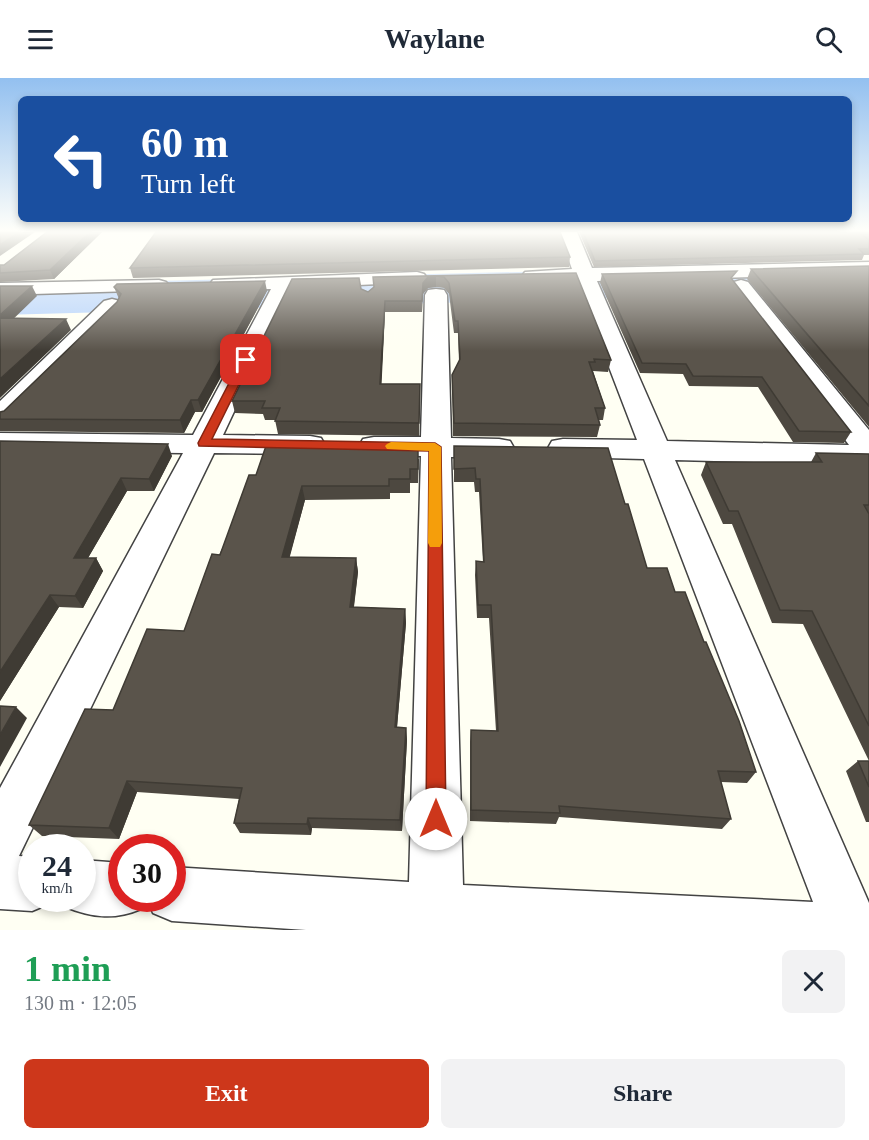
<!DOCTYPE html>
<meta charset="utf-8">
<style>
body{margin:0;font-family:Georgia,serif;background:#f2f2f3;color:#1f2937;height:100vh;display:flex;flex-direction:column;font-size:22px;white-space:nowrap}
*{box-sizing:border-box;margin:0}
p{font-size:20px;color:#747a83}
.icon{flex:none;width:33px;height:33px;fill:none;stroke:currentColor;stroke-width:2;stroke-linecap:round;stroke-linejoin:round}
.map{position:relative;height:852px;overflow:hidden}
.drawer{display:flex;flex-direction:column;background:#fff;flex:1}
.drawer>*{flex:none}
.guide{position:absolute;left:18px;top:18px;width:834px;height:126px;border-radius:9px;box-shadow:0 3px 9px #0003;background:#1a4fa0;color:#fff;overflow:hidden}
.speed{position:absolute;left:18px;top:756px;display:flex;gap:12px;font-size:30px;font-weight:700;text-align:center}
.speed>*{display:grid;place-content:center;width:78px;height:78px;border-radius:50%;background:#fff;box-shadow:0 3px 9px #0003;line-height:1}
.speed small{font-size:15px;font-weight:400}
.speed .limit{border:9px solid #d22;background:#fff;color:#111}
.pin{position:absolute;display:grid;place-items:center;width:51px;height:51px;color:#fff;margin:-26px;border-radius:12px;box-shadow:0 3px 9px #0006}
.me{position:absolute;width:66px;margin:-33px;rotate:0deg;stroke-linejoin:round;filter:drop-shadow(0 0 4px #0008)}
.turn{display:flex;align-items:center;gap:21px;height:126px;padding:0 24px;font-size:27px}
.turn .icon{width:78px;height:78px;stroke-width:2.5}
.turn b{display:block;font-size:42px;line-height:51px}
.round{display:grid;place-items:center;flex:none;width:63px;height:63px;border-radius:9px;background:#f2f2f3}
.overview{display:flex;align-items:center;justify-content:space-between;height:102px;padding:0 24px}
h1{font-size:36px;font-weight:700;line-height:45px;color:#1e9e55}
.action{display:flex;gap:12px;margin-top:auto;padding:12px 24px}
.action a{flex:1;height:69px;border-radius:9px;background:#cd371b;color:#fff;font-size:24px;font-weight:700;line-height:69px;text-align:center}
.action a+a{background:#f2f2f3;color:#1f2937}
header{display:flex;justify-content:space-between;align-items:center;height:78px;padding:0 24px;background:#fff;font-size:27px;font-weight:700}
.map>svg:first-child{display:block}
.lines{fill:none;stroke-linecap:round;stroke-linejoin:round}
.river{fill:#b3d1fb;fill-rule:evenodd}
.street-casing{stroke:#434343;stroke-width:3}
.street{fill:#fff;fill-rule:evenodd}
.wall{fill:#4d4840}
.shaded-wall{fill:#3f3b34}
.building{fill:#5a544b;stroke:#3f3b34;stroke-width:1.5}
.route{fill:#cd371b;stroke:#852412;stroke-width:1.5}
.slow{fill:#f59e0b}
</style>
<header><svg class="icon" aria-label="menu" viewBox="0 0 24 24"><path d="M4 6h16M4 12h16M4 18h16"/></svg>Waylane<svg class="icon" aria-label="search" viewBox="0 0 24 24"><circle cx="10" cy="10" r="6"/><path d="M15 15l6 6"/></svg></header>
<div class="map">
<svg width="869" height="852" viewBox="0 0 869 852">
<rect width="100%" height="100%" fill="#fffff3"/>
<g class="lines">
<!-- river -->
<path class="river" d="M869,185V213L0,237V207Z"/>
<defs>
<path id="street" d="M559,154H577L592,190L869,184V196L597,203L667,363L849,367L730,208L734,204L741,202L748,204L869,352V387L675,382L869,825V852H306L172,843L153,835L147,820H172V789L409,804L421,378L374,377L363,375L359,368L363,361L374,359H421L425,217L428,212L436,211L444,212L447,217L451,360L499,361L510,363L514,370L510,377L499,379H451L463,807L813,824L644,381L563,379L552,377L548,370L552,363L563,361L637,362L576,203L525,202L522,198L525,194L572,191Z
M417,194L424,196L427,200L424,204L292,210L223,357L310,358L321,360L325,367L321,374L310,376L214,375L19,778L32,779V820H53L51,825L32,833L0,831V710L183,375L0,373V355L193,357L271,211L220,212L213,210L210,206L213,202Z
M159,202L166,204L170,208L166,212L0,217V205Z
M112,221L120,223L123,228L120,233L10,344L0,346V323L104,223Z
M82,782L122,785V820H146L141,831C113,843 90,839 63,828L60,820H82Z"/>
</defs>
<!-- street casing -->
<use href="#street" class="street-casing"/>
<!-- street -->
<use href="#street" class="street"/>
</g>
<!-- wall -->
<path class="wall" d="M47,154H102L54,201L0,204V187H4Z
M579,154H869V177H864L862,182L594,189Z
M570,179L569,189L133,200L130,190Z
M869,188V349L747,201L751,191Z
M576,195L611,282L608,294L593,293L605,330L603,342H599L600,347L597,359L453,358L452,297L459,283L458,255H454L449,216L444,210L436,209L428,210L423,216L422,234H385L381,306H420L419,358L278,356L275,342H265L263,336L235,335L232,323L361,211L368,214L374,209L373,199Z
M602,196L733,203L851,354L844,365L793,364L758,309L689,308L683,296L640,295L600,205Z
M114,209L267,213L202,334H195L184,355L0,353V334L4,333L117,224L119,221Z
M0,363L172,378L154,413H127L88,480H96L103,493L83,530L59,529L0,623Z
M454,368L625,426L647,490L675,514L704,564L756,694L747,705L721,704L731,741L722,751L559,739L556,746L470,743V664L471,652L496,653L489,540H477L475,497L476,483L483,484L479,414H475L474,404H454Z
M816,375L869,376V683L803,546L772,545L732,446H723L701,397L706,384H811Z
M419,381L418,405H410V415H390V421L305,422L289,480H356L358,494L354,529L405,531L406,545L397,649L406,650L407,662L402,753L312,750L311,757L240,755L234,745L239,721L137,714L119,761L42,758L29,747L113,632L184,553L256,397Z
M858,683H869V744H866L846,693Z"/>
<!-- shaded-wall -->
<path class="shaded-wall" d="M19,154H35L0,178V167Z
M90,154H102L54,201L50,192Z
M436,198V209L428,210L423,216L422,234L423,205L428,199Z
M265,203L267,213L202,334L198,322Z
M32,208L37,218L3,251L0,246V237Z
M385,223V234L381,318L380,306Z
M66,241L71,252L0,320V301Z
M191,322L195,334L184,355L180,342Z
M168,366L172,378L154,413L149,401Z
M121,400L127,413L81,492L74,480Z
M302,408L305,422L286,493L282,479Z
M96,480L103,493L83,530L75,518Z
M356,480L358,494L352,542L350,529Z
M50,517L59,529L0,623V594Z
M405,531L406,545L396,661L395,649Z
M16,629L27,640L0,689V657Z
M406,650L407,662L402,753L400,742Z
M127,703L137,714L119,761L109,750Z
M308,740L312,750L311,757L307,746Z"/>
<!-- building -->
<path class="building" d="M0,154H19L0,167Z
M47,154H90L50,192L0,195V187H4Z
M156,154H560L570,179L130,190Z
M583,154H869V156H861L869,162V171H859L864,176L595,183Z
M869,188V328L751,191Z
M737,193L731,200L851,354L799,353L762,299L693,298L686,286L642,285L602,196Z
M576,195L611,282L594,281L595,284H589L605,330H595L600,347L454,345L452,297L460,281L458,243H455L449,205L444,199L436,198L428,199L423,205L422,223H385L380,306H420L419,345L275,343L280,330H262L265,323H232L292,201L359,200L361,211L368,214L374,209L373,199Z
M265,203L198,322H191L180,342L0,341V334L4,333L117,224L121,216L114,209L117,206Z
M0,208H32L0,237Z
M0,240L66,241L0,301Z
M0,363L168,366L149,401L121,400L74,480H96L75,518L50,517L0,594Z
M267,365L418,368V391H410V401H389V408H302L282,479L356,480L350,529L405,531L395,649L406,650L400,742L308,740L307,746L234,745L242,710L127,703L109,750L29,747L85,631L113,632L147,551L184,553L212,476L220,477L249,397H256Z
M454,368L608,370L625,426H628L647,490H667L675,514H685L704,564H706L739,643L756,694L718,693L731,741L559,728L560,735L471,732V652L498,653L491,527H478L476,483L484,484L480,401H476L475,390L454,391Z
M816,375L869,376V427H864L869,436V648L812,533L780,532L738,433H729L706,384H822Z
M0,628L16,629L0,657Z
M858,683H869V709Z"/>
<!-- sky -->
<linearGradient id="sky" x2="0" y2="1"><stop stop-color="#93c0f0"/><stop offset="0.56" stop-color="#fffffa"/><stop offset="1" stop-color="#fffffa" stop-opacity="0"/></linearGradient>
<rect width="869" height="273" fill="url(#sky)"/>
<!-- route -->
<path class="route" d="M246,279L251,282L212,361L435,365L441,369L446,741L443,748L436,751L429,748L426,741L429,373L199,368L198,365L241,282Z"/>
<!-- slow -->
<path class="slow" d="M391,364L435,365L441,369L442,465L440,469H430L428,465L429,373L387,371L385,368L387,366Z"/>
</svg>
<div class="speed"><div>24<small>km/h</small></div><div class="limit">30</div></div>
<div class="pin" style="left:246px;top:282px;background:#d93025"><svg class="icon" aria-label="arrive" viewBox="0 0 24 24"><path d="M6 21V4h12l-3 4 3 4H6"/></svg></div>
<svg class="me" style="left:436px;top:741px" viewBox="-20 -20 40 40"><circle r="19" fill="#fff"/><path d="M0-13L10 11 0 6-10 11z" fill="#cd371b"/></svg>
<div class="guide">
<div class="turn"><svg class="icon" aria-label="left" viewBox="0 0 24 24"><path d="M17 20v-9H6M10 6l-5 5 5 5"/></svg><div><b>60 m</b>Turn left</div></div>
</div>
</div>
<section class="drawer">
<div class="overview"><div><h1>1 min</h1><p>130 m · 12:05</p></div><a class="round"><svg class="icon" aria-label="close" viewBox="0 0 24 24"><path d="M6 6l12 12M18 6L6 18"/></svg></a></div>
<div class="action"><a>Exit</a><a>Share</a></div>
</section>
